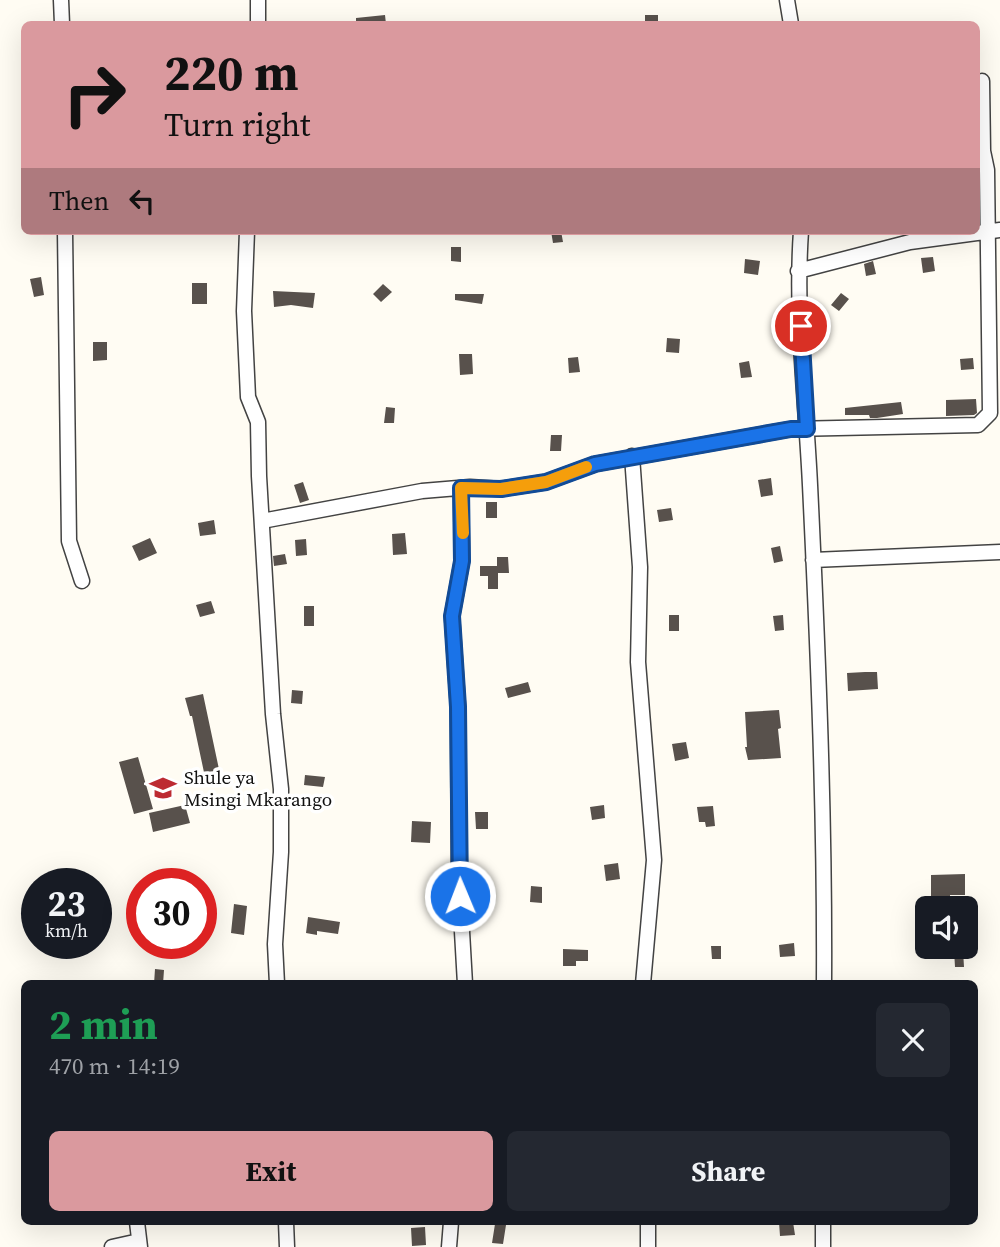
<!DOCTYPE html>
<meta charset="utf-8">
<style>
body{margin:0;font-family:"Source Serif 4",serif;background:#242831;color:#f1f3f6;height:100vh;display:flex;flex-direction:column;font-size:26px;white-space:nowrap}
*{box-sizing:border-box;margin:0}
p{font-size:23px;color:#9ea1a6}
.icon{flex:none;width:38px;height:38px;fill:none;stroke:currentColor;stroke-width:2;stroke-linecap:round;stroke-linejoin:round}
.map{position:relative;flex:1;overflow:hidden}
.sheet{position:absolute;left:21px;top:980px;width:957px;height:245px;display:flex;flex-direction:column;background:#171b24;border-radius:10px;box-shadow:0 7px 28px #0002}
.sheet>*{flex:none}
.top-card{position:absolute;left:21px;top:21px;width:959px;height:214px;border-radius:10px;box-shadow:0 7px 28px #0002;background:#da999e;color:#111;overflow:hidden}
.buttons{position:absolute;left:915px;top:896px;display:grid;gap:14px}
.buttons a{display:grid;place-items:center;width:63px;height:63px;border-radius:10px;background:#171b24;box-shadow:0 7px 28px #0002;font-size:35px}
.speed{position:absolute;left:21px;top:868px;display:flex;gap:14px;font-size:35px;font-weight:700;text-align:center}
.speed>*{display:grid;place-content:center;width:91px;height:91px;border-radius:50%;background:#171b24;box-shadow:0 7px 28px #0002;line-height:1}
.speed small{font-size:18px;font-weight:400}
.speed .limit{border:10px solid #d22;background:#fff;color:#111}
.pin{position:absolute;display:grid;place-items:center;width:60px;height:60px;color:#fff;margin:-30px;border:4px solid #fff;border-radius:50%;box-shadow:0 2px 7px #0007}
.me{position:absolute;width:77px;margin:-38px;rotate:359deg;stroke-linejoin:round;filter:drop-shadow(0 0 5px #0008)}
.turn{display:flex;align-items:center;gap:24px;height:147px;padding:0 28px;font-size:32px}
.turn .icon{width:91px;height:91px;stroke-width:2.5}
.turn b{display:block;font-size:49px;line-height:60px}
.then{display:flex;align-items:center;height:66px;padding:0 28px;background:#0003;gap:14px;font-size:26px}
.round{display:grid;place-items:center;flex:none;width:74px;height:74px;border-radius:10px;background:#242831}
.headline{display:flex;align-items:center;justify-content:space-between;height:119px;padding:0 28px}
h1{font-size:42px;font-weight:700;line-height:52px;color:#1e9e55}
.button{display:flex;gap:14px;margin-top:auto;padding:14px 28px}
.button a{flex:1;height:80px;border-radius:10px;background:#da999e;color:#111;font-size:28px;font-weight:700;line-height:80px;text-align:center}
.button a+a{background:#242831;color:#f1f3f6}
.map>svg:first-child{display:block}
.building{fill:#58514c}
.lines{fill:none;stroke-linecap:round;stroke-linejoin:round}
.street-casing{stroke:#434343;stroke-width:17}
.street{stroke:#fff;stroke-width:14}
.route-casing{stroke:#114b97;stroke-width:18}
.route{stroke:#1a73e8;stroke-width:12}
.slow{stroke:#f59e0b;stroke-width:12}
.labels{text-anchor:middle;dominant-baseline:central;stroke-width:7;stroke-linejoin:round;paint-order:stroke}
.poi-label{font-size:19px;fill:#101010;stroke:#fff;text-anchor:start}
</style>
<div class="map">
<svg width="1000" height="1247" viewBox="0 0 1000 1247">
<rect width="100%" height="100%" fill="#fffcf3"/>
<!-- building -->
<path class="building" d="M385,15L386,24H356V18Z
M645,15H658V24H645Z
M551,231H561L563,242L553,243Z
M451,247H461V262L451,261Z
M933,257L935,271L923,273L921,258Z
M745,259L760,261L758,275L744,273Z
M873,261L876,274L866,276L864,264Z
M41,277L44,295L34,297L30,279Z
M192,283H207V304H192Z
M383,284L392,292L381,302L373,294Z
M273,291L315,293L313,308L291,305L274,307Z
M841,293L849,299L839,311L831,305Z
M455,294H484L482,304L455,300Z
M667,338L680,339L679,353L666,352Z
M93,342H107V360L93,361Z
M459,354H472L473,374L460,375Z
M578,357L580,372L569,373L568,358Z
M973,358L974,369L961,370L960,359Z
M749,361L752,377L741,378L739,363Z
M976,399L977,413L974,415L946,416V400Z
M901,402L903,414L877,418H870L869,415H845V408Z
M386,407L395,408L394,423H384Z
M551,435H562L561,451H550Z
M771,478L773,495L761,497L758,480Z
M303,482L309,500L300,503L294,485Z
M486,502H497V518H486Z
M671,508L673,520L659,522L657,510Z
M214,520L216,534L200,536L198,523Z
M405,533L407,554L393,555L392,534Z
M150,538L157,553L139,561L132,546Z
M306,539L307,555L296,556L295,540Z
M780,546L783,561L774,563L771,548Z
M285,554L287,564L274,566L273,556Z
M497,557H508L509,573H498V589H488V576H480V566H497Z
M211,601L215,613L200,617L196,605Z
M304,606H314V626H304Z
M669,615H679V631H669Z
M783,615L784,630L775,631L773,616Z
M865,672H877L878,689L848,691L847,673Z
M528,682L531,692L508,698L505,688Z
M292,690L303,691L302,704L291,703Z
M203,694L220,774L205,777L192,716H190L185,698Z
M779,710L781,728L778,729L781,758L748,760L745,747H747L745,712Z
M686,742L689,758L675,761L672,744Z
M138,757L153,809L134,814L119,762Z
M305,775L325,777L323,787L304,785Z
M185,805L190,823L153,832L149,813Z
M604,805L605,818L592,820L590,807Z
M713,806L715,826L706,827L705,822H699L697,807Z
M475,812H488V829H476Z
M412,821L431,822L430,843L411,842Z
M618,863L620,879L606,881L604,865Z
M965,874V895H950V901H931V875Z
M531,886L542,887V903L530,902Z
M234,904L247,906L244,935L231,933Z
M308,917L340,922L338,934L317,931V935L306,933Z
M794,943L795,956L780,957L779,945Z
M711,946H721V959H712Z
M563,949L588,950V961H576V966H563Z
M954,950H963L964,967H955Z
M155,969L164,970L163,984H154Z
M779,1222H793L795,1235L780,1236Z
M495,1224L506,1225L503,1244L492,1243Z
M425,1227L426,1245L412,1246L411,1228Z"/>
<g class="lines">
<defs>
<path id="street" d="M61,0L62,24
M787,0L791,24
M258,24V0
M65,231L69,541L82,581
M247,231L244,311L248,397L258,422L259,476L273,714L281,789V852L275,944L277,984
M801,231C795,316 806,401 810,485C818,651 825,817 824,984
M798,271L910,242L1000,230
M632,456L640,567L638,662L654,860L643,984
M461,488L462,561L452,616L458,707L459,879L465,984
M262,521L422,491L470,487L501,489L546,482L595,464L791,429L978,425L990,413L987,170L983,151L982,81
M813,560L1000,552
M137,1222L140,1247
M286,1222L287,1247
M823,1222V1247
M112,1247L139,1241
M449,1247L451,1222
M648,1247V1222"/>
</defs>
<!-- street casing -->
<use href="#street" class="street-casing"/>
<!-- street -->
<use href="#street" class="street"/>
</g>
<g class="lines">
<defs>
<path id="route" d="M460,896L458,707L452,616L462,561L461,488L501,489L546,482L595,464L791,429H807L801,326"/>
</defs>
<!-- route casing -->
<use href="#route" class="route-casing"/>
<!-- route -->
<use href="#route" class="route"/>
<!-- slow -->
<path class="slow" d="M463,533L461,488L501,489L546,482L586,467"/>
</g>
<!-- icons -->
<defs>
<symbol id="school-bare" viewBox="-9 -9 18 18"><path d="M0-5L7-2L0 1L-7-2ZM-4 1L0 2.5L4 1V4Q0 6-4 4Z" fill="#bd2b32" stroke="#fff" stroke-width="2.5" paint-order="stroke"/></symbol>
</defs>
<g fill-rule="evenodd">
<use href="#school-bare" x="144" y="769" width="38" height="38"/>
</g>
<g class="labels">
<!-- poi labels -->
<g class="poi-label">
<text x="184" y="777">Shule ya<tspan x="184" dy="22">Msingi Mkarango</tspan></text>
</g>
</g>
</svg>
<div class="buttons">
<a><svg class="icon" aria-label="sound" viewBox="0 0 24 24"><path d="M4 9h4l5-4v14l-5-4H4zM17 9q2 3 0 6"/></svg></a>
</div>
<div class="speed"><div>23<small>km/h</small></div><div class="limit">30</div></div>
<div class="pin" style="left:801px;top:326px;background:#d93025"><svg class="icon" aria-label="arrive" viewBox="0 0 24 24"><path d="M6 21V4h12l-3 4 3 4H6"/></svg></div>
<svg class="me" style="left:460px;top:896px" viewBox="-20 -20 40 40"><circle r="17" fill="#1a73e8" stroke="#fff" stroke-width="3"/><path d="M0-11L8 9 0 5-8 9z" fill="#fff"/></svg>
<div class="top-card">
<div class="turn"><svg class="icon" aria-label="right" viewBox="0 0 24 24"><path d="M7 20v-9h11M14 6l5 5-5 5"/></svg><div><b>220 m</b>Turn right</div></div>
<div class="then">Then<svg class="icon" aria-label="left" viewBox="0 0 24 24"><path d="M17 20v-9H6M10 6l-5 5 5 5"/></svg></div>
</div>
<section class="sheet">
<div class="headline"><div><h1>2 min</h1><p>470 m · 14:19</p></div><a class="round"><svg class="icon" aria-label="close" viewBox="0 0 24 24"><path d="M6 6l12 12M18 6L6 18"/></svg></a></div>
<div class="button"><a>Exit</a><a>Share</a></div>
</section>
</div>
